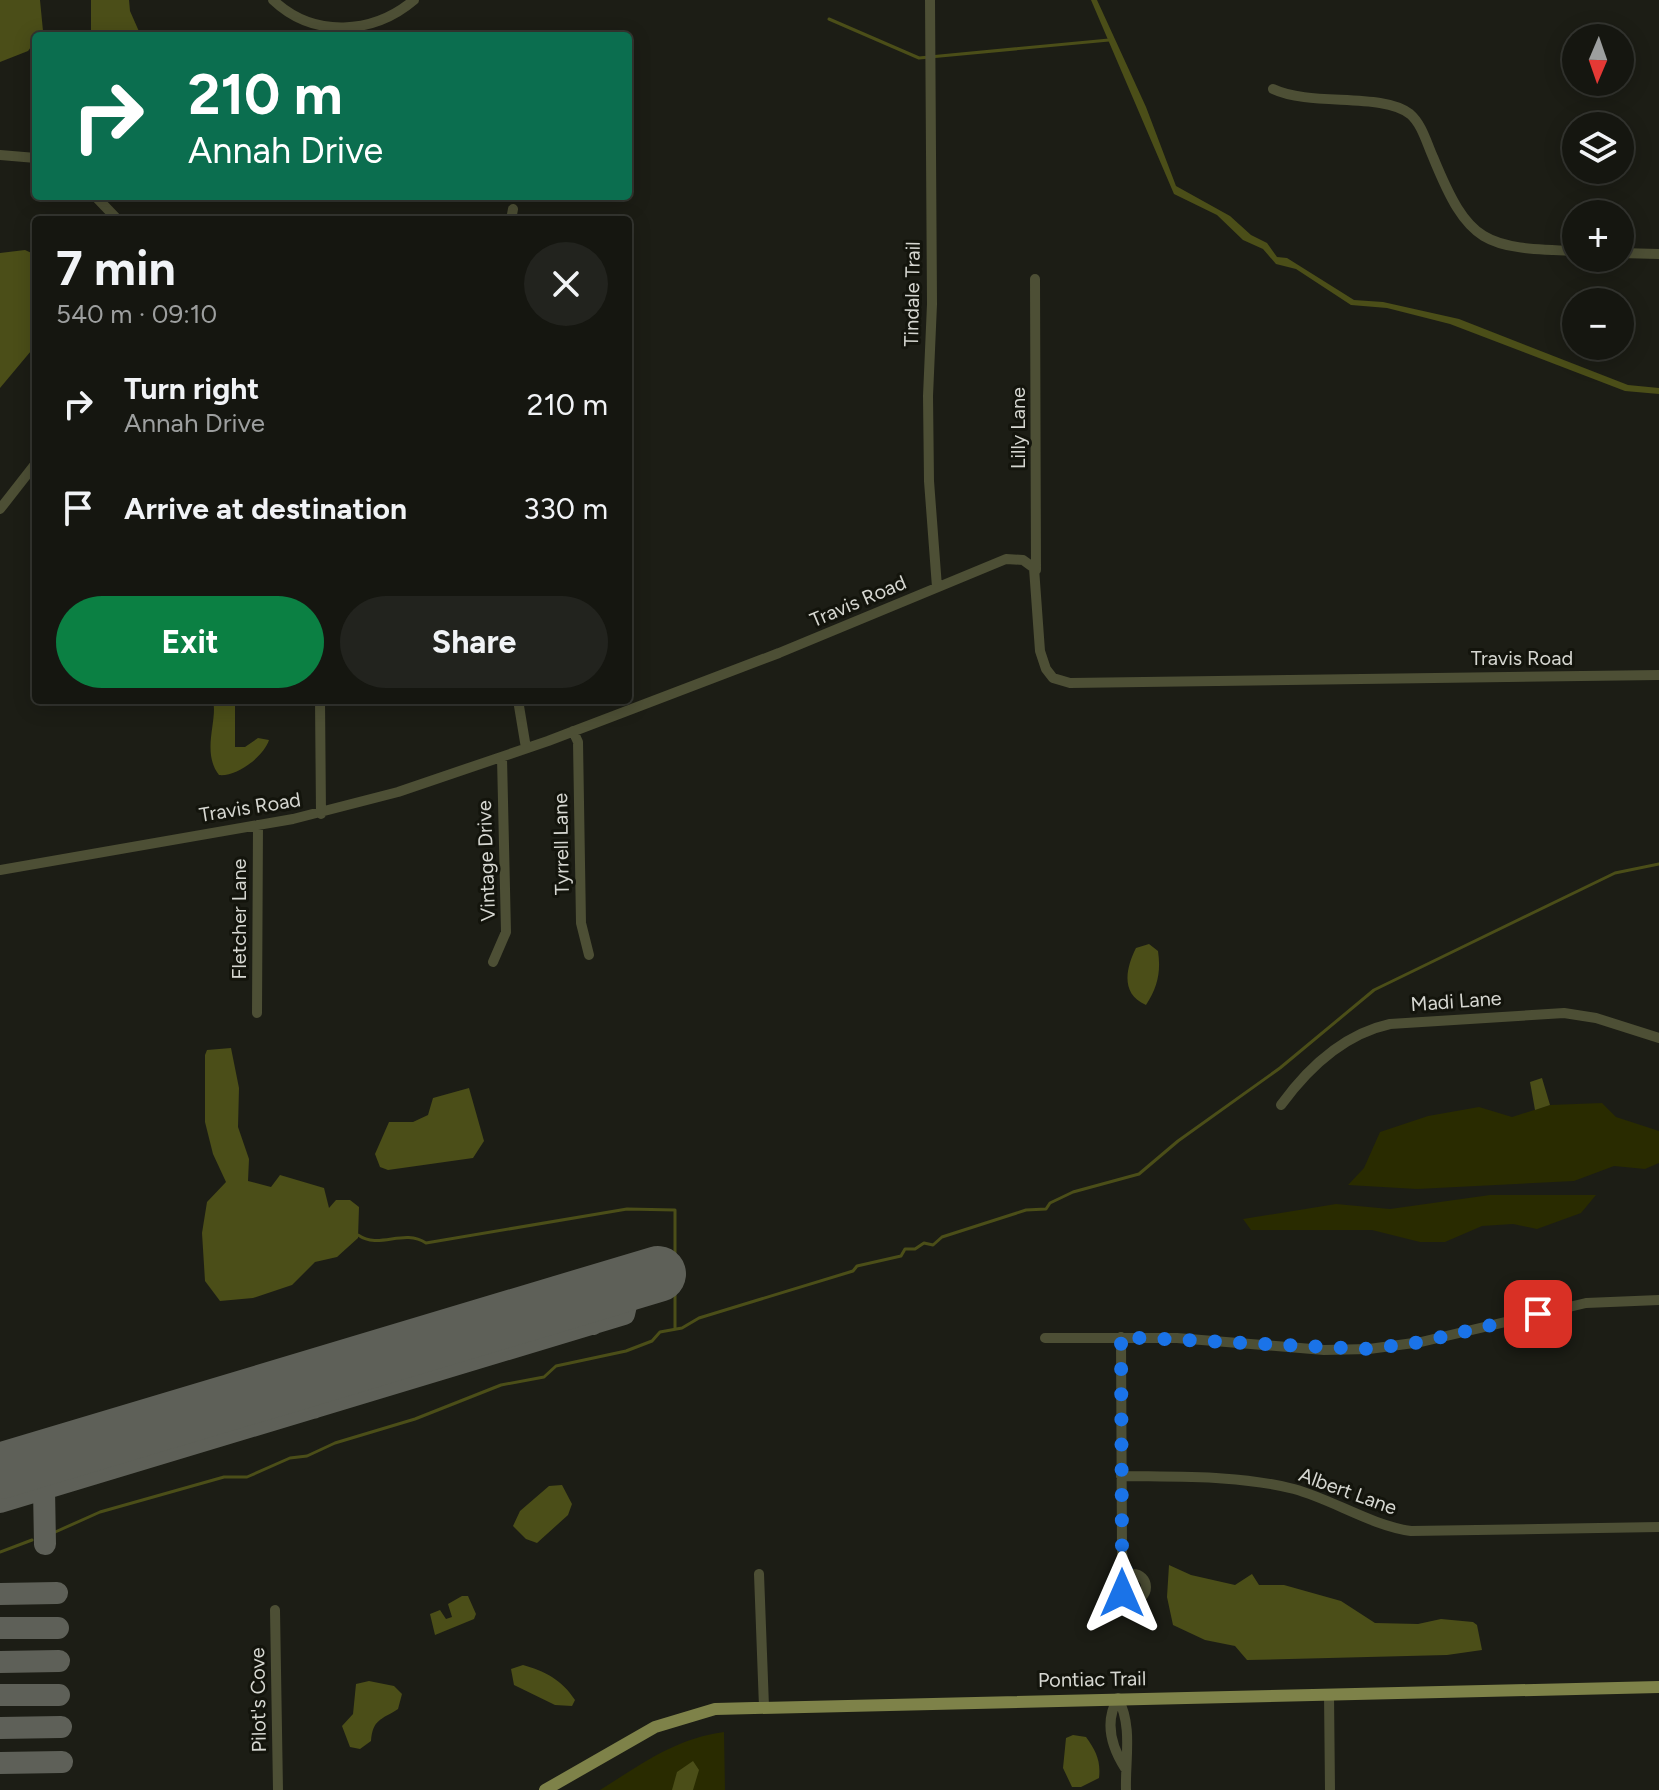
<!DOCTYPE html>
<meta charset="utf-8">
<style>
body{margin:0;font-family:Figtree,sans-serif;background:#22231e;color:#f1f3f6;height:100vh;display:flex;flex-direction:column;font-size:30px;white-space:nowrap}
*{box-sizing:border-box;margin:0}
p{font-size:26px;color:#9d9f9f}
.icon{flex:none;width:44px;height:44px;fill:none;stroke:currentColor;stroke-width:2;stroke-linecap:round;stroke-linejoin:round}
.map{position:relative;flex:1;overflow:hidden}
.side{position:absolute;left:32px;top:216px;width:600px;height:488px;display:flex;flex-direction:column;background:#151610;border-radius:8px;box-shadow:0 4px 20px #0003,0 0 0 2px #343530}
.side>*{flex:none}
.top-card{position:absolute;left:32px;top:32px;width:600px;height:168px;border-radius:8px;box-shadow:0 4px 20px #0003,0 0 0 2px #343530;background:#0b6e4f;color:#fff;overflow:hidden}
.needle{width:52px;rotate:182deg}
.tools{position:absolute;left:1562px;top:24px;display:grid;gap:16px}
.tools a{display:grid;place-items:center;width:72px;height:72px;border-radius:50%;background:#151610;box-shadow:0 4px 20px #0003,0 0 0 2px #343530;font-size:40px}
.pin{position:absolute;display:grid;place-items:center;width:68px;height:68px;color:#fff;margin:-34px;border-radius:16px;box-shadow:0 4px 12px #0006}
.me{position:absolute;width:88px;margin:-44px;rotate:0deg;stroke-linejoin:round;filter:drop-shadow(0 0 6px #0008)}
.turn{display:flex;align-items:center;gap:28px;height:168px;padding:0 24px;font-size:36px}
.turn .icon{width:104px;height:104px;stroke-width:2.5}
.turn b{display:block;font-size:56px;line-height:68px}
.round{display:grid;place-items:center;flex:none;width:84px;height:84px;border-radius:42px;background:#22231e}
.overview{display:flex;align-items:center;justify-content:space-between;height:136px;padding:0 24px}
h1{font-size:48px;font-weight:700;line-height:60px}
.primary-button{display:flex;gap:16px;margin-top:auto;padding:16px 24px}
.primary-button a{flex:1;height:92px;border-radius:48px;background:#0b8043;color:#fff;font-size:32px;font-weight:700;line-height:92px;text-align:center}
.primary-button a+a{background:#22231e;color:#f1f3f6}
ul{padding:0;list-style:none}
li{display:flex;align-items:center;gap:24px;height:104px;padding:0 24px}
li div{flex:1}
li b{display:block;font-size:30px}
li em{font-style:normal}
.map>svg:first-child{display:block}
.green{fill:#292b00}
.water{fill:#4b4e18}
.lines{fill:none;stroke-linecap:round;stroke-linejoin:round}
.stream{stroke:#4b4e18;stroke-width:3}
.taxiway{stroke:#5e6058;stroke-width:22}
.runway{stroke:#5e6058;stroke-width:56}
.minor{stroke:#4d4f35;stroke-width:10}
.major{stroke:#7e8249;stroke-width:12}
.route{stroke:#1a73e8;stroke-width:14;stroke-dasharray:0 25.2}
.labels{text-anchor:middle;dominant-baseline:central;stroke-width:6;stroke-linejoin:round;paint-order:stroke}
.street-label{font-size:20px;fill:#d6d7d1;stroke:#13140c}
</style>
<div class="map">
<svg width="1659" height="1790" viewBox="0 0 1659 1790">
<rect width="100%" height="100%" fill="#1c1d15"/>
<!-- green -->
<path class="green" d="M1602,1103L1616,1117L1659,1131V1163L1645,1169L1614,1166L1574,1181L1417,1189L1348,1185L1364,1168L1380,1132L1428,1116L1479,1107L1512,1117L1550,1105Z
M1490,1195H1596L1581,1213L1537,1229L1513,1224L1482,1226L1445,1242H1420L1372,1230H1251L1243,1219L1336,1204L1390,1209Z
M724,1732L725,1790H600C640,1765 676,1738 724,1732Z"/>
<!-- water -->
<path class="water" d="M0,0H40L43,31L28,51L0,62Z
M91,0H129L130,11L141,36H91Z
M1091,0H1097L1146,107L1176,186L1230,216L1251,235L1267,243L1277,257L1287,258L1354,300L1383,302L1459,319L1628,385L1659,388V394L1625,391L1450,324L1387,308L1351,305L1296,269L1276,264L1263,249L1243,240L1217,215L1174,194Z
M25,250L36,255V345L0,388V253Z
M213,700H235V747H245L258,738L269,740C264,756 237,777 219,775C201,752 218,721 213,700Z
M1149,944L1158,951C1161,971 1158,987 1146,1005C1120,994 1126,968 1136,948Z
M231,1048L239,1088L238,1127L249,1159L248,1181L271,1187L280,1175L324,1188L329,1208L336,1200H350L359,1207L358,1238L337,1257L315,1262L292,1285L253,1298L220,1301L205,1281L202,1233L207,1202L226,1182L213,1154L205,1122V1055L207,1050Z
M1542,1078L1550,1105L1535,1110L1530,1082Z
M469,1088L484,1141L473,1158L388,1170L380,1167L375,1154L389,1122H413L428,1115L433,1098Z
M562,1485L572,1504L568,1515L537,1543L526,1539L513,1526L520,1511L549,1486Z
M1169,1565L1191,1575L1235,1585L1252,1574L1259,1585H1284L1341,1601L1375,1623L1418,1624L1441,1619L1473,1622L1477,1625L1482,1650L1447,1655L1247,1660L1235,1646L1205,1640L1173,1625L1167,1597Z
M462,1596H468L476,1614L474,1619L435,1635L430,1614L440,1610L446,1619L452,1617L448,1604Z
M523,1665C545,1671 562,1680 575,1700L572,1706L555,1705L514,1685L511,1669Z
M369,1681L394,1686L402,1694L398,1709C381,1720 373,1719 371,1741L360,1749L350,1747L342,1726L353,1714L356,1684Z
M1073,1735L1086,1737C1096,1751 1101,1761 1099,1778L1081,1787H1072L1063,1768L1066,1738Z
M693,1761L699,1770L693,1790H672L677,1772Z"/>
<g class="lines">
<!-- stream -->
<path class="stream" d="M829,19L919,58L1109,40
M358,1235C380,1250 403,1228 426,1243L627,1209L675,1210V1328
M53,1533L100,1512L224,1477H247L290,1458L307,1456L335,1443L415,1419L501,1385L544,1377L556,1366L626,1351L652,1341L660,1332L682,1328L699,1318L853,1271L857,1266L901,1256L905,1249H915L924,1243L933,1245L942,1237L1026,1210L1046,1209L1050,1203L1073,1192L1139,1174L1178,1141L1280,1068L1374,990L1615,873L1659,864
M0,1552L32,1540"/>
<!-- taxiway -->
<path class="taxiway" d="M584,1296L593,1324
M305,1379L313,1408
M44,1489L45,1544
M0,1502L624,1314L627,1301L624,1284
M0,1594L57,1593
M0,1628H58
M0,1662L59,1661
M0,1695H59
M0,1728L61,1727
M0,1763L62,1762"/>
<!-- runway -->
<path class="runway" d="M0,1471L658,1274"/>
<!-- minor -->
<path class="minor" d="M273,0C314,39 374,34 414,0
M930,0L932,304L928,396L929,481L937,587
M1273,89C1311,107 1382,92 1410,114C1422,124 1427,144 1433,157C1469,245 1484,248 1576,251
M0,155L36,158
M95,196L118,220
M511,220L513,209
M1620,253L1659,254
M1035,279L1036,570
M0,509L36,463
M320,700L321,814
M518,700L526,748
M573,731L578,742L581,923L589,955
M0,870L293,819L398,792L548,741L779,653L1006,559L1023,560L1034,568L1040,651L1046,669L1053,678L1070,683L1659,675
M493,962L506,932L502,758
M257,1013L258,825
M1281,1105C1308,1068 1344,1034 1390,1024L1564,1013L1596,1018L1659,1038
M1121,1337L1122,1553L1127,1576
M1045,1338H1177L1324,1350L1369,1349L1421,1342L1586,1303L1659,1300
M1121,1476C1179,1477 1239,1475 1294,1489C1334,1500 1370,1525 1411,1531L1659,1527
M1120 1587a13 13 0 1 1 26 0a13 13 0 1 1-26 0Z
M759,1574L764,1707
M275,1610L278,1790
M1329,1694L1330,1790
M1118,1698C1133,1727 1125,1759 1126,1790
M1118,1698C1104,1722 1111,1746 1125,1768"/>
<!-- major -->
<path class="major" d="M545,1790L655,1727L715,1709L1659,1687"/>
</g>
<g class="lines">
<!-- route -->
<path class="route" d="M1122,1593L1121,1583L1127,1576L1122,1553L1121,1337L1369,1349L1421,1342L1538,1314"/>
</g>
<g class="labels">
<!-- street labels -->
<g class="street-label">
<text transform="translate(912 294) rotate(-89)">Tindale Trail</text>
<text transform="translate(1018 428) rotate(-90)">Lilly Lane</text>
<text transform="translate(858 601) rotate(-23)">Travis Road</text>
<text x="1522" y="658">Travis Road</text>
<text transform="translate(250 807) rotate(-9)">Travis Road</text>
<text transform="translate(561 844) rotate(-91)">Tyrrell Lane</text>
<text transform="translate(486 861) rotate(-92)">Vintage Drive</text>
<text transform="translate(239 919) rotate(-90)">Fletcher Lane</text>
<text transform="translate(1456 1001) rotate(-4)">Madi Lane</text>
<text transform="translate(1348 1491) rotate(20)">Albert Lane</text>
<text transform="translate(1092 1679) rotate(-1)">Pontiac Trail</text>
<text transform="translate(258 1700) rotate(-91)">Pilot's Cove</text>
</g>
</g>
</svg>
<div class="tools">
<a><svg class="needle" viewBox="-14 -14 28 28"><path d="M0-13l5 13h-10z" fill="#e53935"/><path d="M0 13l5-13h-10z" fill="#9d9f9f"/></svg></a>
<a><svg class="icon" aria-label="layers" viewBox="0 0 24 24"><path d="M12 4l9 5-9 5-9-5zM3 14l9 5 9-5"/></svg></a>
<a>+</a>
<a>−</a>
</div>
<div class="pin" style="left:1538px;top:1314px;background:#d93025"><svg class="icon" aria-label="arrive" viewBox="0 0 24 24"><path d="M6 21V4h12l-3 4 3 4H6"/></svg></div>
<svg class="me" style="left:1122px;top:1593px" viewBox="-20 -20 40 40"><path d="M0-17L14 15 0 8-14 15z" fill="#1a73e8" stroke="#fff" stroke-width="4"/></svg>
<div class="top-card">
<div class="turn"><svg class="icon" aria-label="right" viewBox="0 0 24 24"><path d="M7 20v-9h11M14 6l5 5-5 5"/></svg><div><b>210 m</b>Annah Drive</div></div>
</div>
<section class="side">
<div class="overview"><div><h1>7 min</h1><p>540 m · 09:10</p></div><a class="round"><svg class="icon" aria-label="close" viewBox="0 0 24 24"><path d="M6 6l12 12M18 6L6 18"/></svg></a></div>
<ul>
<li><svg class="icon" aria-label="right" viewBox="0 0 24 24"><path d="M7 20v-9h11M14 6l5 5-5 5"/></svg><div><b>Turn right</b><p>Annah Drive</p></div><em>210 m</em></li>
<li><svg class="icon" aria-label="arrive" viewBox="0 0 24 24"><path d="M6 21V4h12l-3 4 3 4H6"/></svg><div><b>Arrive at destination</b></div><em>330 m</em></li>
</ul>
<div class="primary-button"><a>Exit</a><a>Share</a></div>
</section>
</div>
